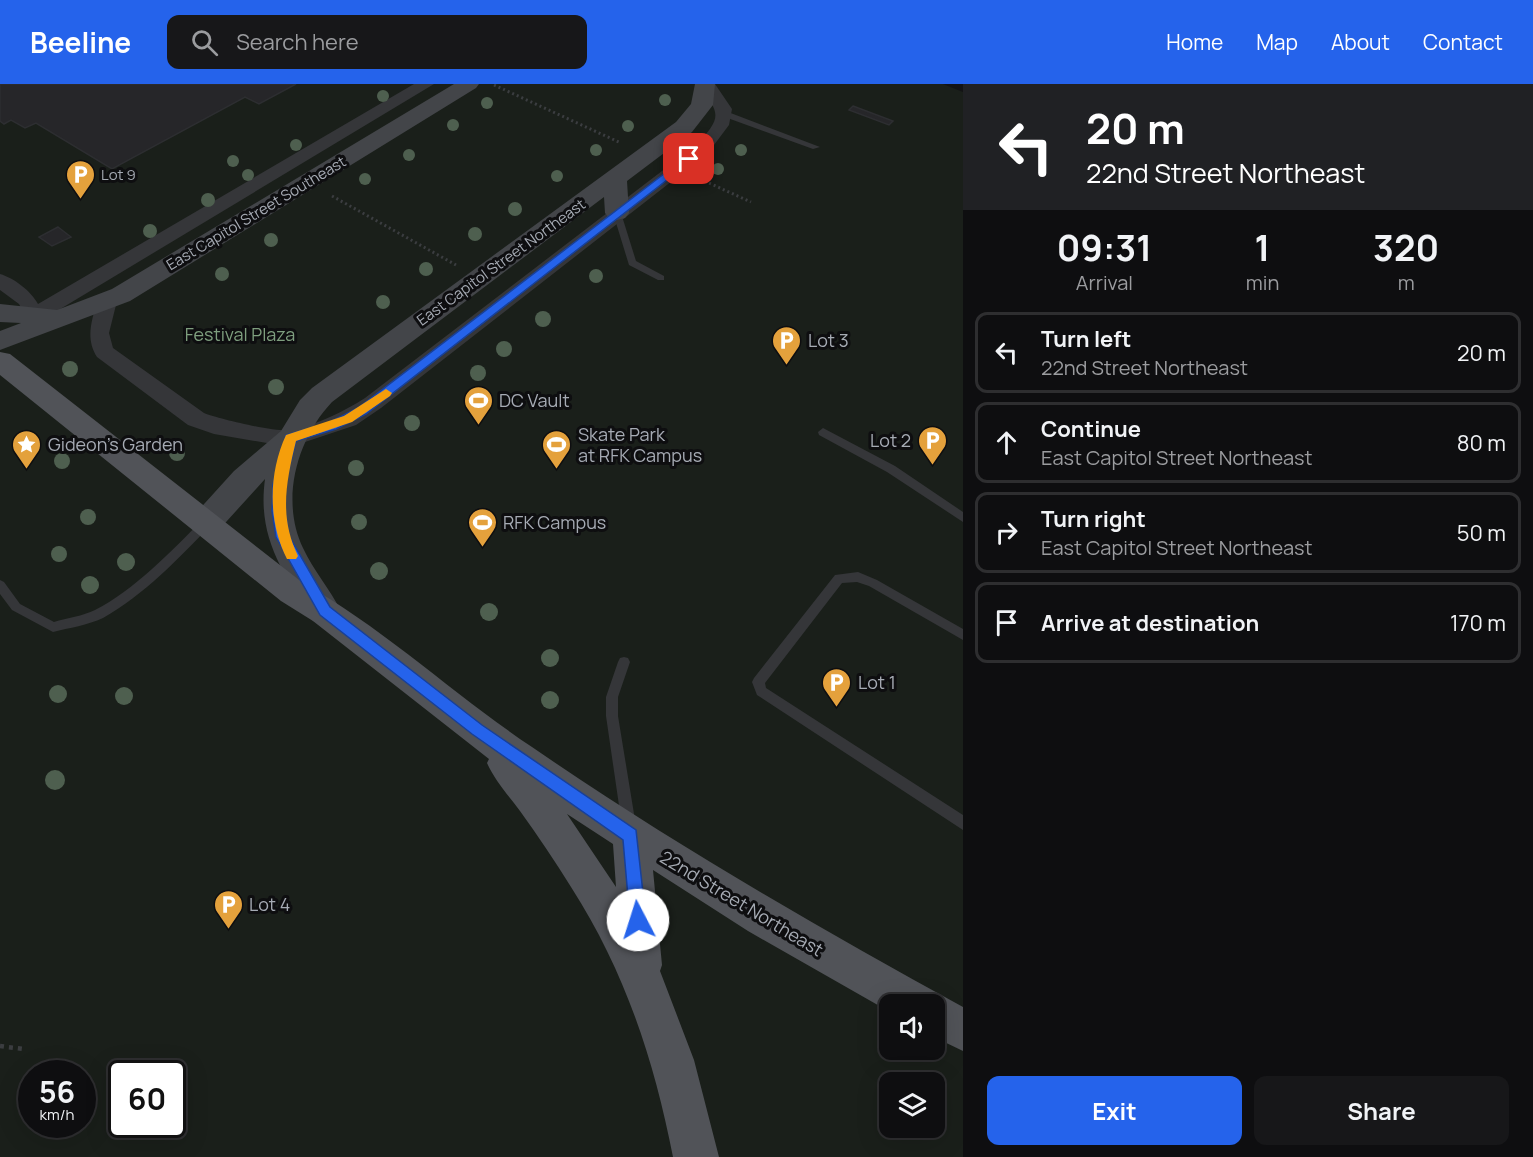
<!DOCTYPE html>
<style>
body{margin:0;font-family:Manrope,sans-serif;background:#171719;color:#f1f3f6;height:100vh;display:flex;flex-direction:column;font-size:22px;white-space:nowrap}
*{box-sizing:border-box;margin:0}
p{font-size:20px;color:#9b9c9f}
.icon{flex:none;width:33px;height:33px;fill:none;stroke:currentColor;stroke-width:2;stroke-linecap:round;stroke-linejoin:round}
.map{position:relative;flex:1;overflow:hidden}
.sheet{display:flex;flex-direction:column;background:#0e0e10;width:570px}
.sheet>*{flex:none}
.hud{background:#202124;color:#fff;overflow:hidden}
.tools{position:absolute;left:879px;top:910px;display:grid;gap:12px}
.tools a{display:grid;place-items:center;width:66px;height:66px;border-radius:12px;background:#0e0e10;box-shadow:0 6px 24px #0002,0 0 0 2px #2e2e30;font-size:30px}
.speed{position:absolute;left:18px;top:976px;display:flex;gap:12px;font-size:30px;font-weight:700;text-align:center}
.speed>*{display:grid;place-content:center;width:78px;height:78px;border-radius:50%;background:#0e0e10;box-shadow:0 6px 24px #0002,0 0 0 2px #2e2e30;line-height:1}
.speed small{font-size:15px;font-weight:400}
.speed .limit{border:3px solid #111;border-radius:9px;background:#fff;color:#111}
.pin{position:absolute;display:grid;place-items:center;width:51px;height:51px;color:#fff;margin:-26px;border-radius:12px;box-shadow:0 3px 9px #0006}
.me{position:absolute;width:66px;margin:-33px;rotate:355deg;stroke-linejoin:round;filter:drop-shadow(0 0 4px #0008)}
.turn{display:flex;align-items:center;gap:21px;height:126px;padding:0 24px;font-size:27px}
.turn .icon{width:78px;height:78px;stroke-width:2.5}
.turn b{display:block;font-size:42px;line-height:51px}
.eta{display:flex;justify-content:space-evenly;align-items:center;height:102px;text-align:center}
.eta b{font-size:36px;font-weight:700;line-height:42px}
.primary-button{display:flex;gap:12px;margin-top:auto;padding:12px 24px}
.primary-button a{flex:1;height:69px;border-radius:12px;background:#2563eb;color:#fff;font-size:24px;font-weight:700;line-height:69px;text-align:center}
.primary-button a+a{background:#171719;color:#f1f3f6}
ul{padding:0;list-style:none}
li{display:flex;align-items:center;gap:18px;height:81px;margin:0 12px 9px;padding:0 12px;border:3px solid #2e2e30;border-radius:12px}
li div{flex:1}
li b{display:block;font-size:22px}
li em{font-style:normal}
header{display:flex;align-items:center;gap:36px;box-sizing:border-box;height:84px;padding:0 30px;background:#2563eb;color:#fff}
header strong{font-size:28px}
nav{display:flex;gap:33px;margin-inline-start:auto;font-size:21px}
.search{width:420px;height:54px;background:#171719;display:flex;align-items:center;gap:15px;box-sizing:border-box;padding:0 21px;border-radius:12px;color:#9b9c9f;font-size:22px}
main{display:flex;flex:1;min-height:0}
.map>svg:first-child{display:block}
.green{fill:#1a1f1a;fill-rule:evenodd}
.building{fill:#262629;stroke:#2d2e31;stroke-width:1.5}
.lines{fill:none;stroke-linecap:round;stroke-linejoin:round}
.path-far1{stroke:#3b3d40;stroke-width:3;stroke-dasharray:2 3;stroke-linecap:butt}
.path{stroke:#3b3d40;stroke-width:4.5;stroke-dasharray:4 5;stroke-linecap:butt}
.service{fill:#353639;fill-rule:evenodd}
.minor{fill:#353639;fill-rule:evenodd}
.secondary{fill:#434549;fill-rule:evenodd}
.primary{fill:#515358;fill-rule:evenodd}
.tree{fill:#4e5f4f}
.route{fill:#2563eb;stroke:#184099;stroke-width:1.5}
.slow{fill:#f59e0b}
.labels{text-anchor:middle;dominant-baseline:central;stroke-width:6;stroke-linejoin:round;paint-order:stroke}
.far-poi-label{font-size:15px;fill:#a6abb4;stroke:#0e0e10;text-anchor:start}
.far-street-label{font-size:15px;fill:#a6abb4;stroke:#0e0e10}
.park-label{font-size:18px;fill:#7e9e7e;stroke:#0e0e10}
.poi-label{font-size:18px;fill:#a6abb4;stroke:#0e0e10;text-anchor:start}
.street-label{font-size:18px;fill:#a6abb4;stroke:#0e0e10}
</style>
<header>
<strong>Beeline</strong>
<div class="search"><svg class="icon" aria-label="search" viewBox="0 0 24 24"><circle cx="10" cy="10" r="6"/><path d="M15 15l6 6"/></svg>Search here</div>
<nav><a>Home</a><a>Map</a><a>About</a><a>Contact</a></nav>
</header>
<main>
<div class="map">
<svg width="963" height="1073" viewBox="0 0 963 1073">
<rect width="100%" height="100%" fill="#131315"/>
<!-- green -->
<path class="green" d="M0,0H943L963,8V1073H0ZM890,921H934V966H890ZM32,990H82V1041H32ZM122,990H172V1041H122ZM890,999H934V1044H890Z"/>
<!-- building -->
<path class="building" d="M0,0H296L259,20L245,13L112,85L36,39L25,44L11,36L4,40L0,37Z
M853,22L893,37L889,41L849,26Z
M58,143L71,153L52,162L39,153Z"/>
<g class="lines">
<!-- path-far1 -->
<path class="path-far1" d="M494,1L621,59
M700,95L751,118
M332,112L456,181"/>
<!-- path -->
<path class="path" d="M0,962L23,965"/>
<!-- service -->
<path class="service" d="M722,28H728L820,63L813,65L722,32Z
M617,126L621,129L636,177L664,192V196H658L629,181L613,129Z
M823,344L895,382L963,428V438L887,388L819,351L818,348Z
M206,435L212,439L210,442C178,475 144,511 103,534C88,541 69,544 53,548L12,526L0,510V496L4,498L20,520L54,538C67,534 83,532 95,526C133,507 172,467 202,436Z
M858,488L877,496L963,545V556L869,502L857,498L842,499L765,599L766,604L963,731V746L757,611L752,598L754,594L835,491Z
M624,573L628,574L630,578L618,613V632L636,742L634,747L629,749L624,747L622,742L606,632V613L618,578L620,574Z"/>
<!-- minor -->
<path class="minor" d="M414,0H434L42,236H28L19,220L0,206V190C14,194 31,207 38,220Z
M698,0H715L732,25L729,41L708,69L381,324L356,341L290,363L214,350L188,341L97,273C85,254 92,237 97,217L100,212H114L117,217L109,249L113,264L204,329C219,335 278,349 292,346C318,340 343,328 365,314L696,61C724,32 719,29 698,0Z"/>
<!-- secondary -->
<path class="secondary" d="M454,0H479L476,4L130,217L0,266V247L21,239L0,238V220L57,226L112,205Z
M695,0H715L713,21L692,48L627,97L629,129L625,134L617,136L609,134L605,129L604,113L332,318C297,355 280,416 303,464C313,486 330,505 341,527L337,537L325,541L313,537C283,488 257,454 265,395L217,448L206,451L195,448L191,439L195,430L234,387L281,347L300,316L312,304L676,38L691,20Z"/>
<!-- primary -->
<path class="primary" d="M0,268L10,270L303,499C385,545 454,611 532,663C670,758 817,843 963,923V967L934,953V921H890V928L748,847L653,786L662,881L660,887L694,976L719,1073H673C654,976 625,887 571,803C555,777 538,752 520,727C509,712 495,697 487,679L489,675L313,537L281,517L0,291ZM567,730L613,760L616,803Z"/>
</g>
<!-- trees -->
<g class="tree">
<circle cx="383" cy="12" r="6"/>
<circle cx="665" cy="16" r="6"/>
<circle cx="487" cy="19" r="6"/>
<circle cx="453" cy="41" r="6"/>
<circle cx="628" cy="42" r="6"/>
<circle cx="296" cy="61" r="6"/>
<circle cx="596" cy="66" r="6"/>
<circle cx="741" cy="66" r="6"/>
<circle cx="409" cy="71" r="6"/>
<circle cx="233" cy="77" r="6"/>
<circle cx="718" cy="85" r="6"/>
<circle cx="248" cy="91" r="6"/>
<circle cx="557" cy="92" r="6"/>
<circle cx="365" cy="95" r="6"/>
<circle cx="208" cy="116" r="7"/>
<circle cx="515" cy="125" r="7"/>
<circle cx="150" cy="147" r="7"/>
<circle cx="475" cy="150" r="7"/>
<circle cx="271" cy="156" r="7"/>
<circle cx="426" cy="185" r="7"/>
<circle cx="222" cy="190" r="7"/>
<circle cx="596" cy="192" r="7"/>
<circle cx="383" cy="218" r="7"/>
<circle cx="543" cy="235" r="8"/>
<circle cx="504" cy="265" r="8"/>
<circle cx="70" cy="285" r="8"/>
<circle cx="478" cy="289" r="8"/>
<circle cx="276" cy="303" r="8"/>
<circle cx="412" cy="339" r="8"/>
<circle cx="177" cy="369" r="8"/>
<circle cx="62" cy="377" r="8"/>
<circle cx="356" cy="384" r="8"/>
<circle cx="88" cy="433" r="8"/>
<circle cx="359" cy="438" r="8"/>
<circle cx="59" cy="470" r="8"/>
<circle cx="126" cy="478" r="9"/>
<circle cx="379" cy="487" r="9"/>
<circle cx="90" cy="501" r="9"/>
<circle cx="489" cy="528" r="9"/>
<circle cx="550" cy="574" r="9"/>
<circle cx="58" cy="610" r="9"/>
<circle cx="124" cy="612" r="9"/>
<circle cx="550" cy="616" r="9"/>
<circle cx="55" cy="696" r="10"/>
</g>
<!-- route -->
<path class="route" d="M686,73L694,75L366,330L336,345L296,357L285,400V427L289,452L330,523L482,641L636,746L646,836L644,842L638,844L632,842L630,836L623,756L472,650L320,531L276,453L272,427L273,400L286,351L328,339L358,324Z"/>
<!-- slow -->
<path class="slow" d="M386,305L392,309L390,312L352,338L296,357C286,398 279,433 298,472L296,475H287C268,438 268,390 286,351L344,332Z"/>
<!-- icons -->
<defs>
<symbol id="parking-pin" viewBox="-11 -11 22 30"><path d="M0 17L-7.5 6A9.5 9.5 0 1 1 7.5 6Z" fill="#e4a13c" stroke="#0e0e10"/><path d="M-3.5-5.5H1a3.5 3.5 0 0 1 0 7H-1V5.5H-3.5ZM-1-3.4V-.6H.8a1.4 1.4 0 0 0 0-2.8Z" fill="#fff"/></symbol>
<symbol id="stadium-pin" viewBox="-11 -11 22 30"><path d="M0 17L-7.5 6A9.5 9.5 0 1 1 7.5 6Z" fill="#e4a13c" stroke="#0e0e10"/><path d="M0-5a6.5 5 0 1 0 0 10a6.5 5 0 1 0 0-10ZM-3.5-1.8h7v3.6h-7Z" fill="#fff"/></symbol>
<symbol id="sight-pin" viewBox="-11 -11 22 30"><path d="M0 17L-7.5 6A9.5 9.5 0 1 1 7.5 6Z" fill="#e4a13c" stroke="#0e0e10"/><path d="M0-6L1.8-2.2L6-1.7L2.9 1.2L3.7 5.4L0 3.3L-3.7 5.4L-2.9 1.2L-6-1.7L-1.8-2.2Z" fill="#fff"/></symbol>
</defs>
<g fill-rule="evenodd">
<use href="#parking-pin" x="64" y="74" width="33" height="45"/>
<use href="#parking-pin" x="770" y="240" width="33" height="45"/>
<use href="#stadium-pin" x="462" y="300" width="33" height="45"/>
<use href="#parking-pin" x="916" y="340" width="33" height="45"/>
<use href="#sight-pin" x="10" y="344" width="33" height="45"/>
<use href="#stadium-pin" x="540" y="344" width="33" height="45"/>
<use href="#stadium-pin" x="466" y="422" width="33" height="45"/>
<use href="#parking-pin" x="820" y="582" width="33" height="45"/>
<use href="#parking-pin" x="212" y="804" width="33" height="45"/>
</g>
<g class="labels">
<!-- far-poi labels -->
<g class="far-poi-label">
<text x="101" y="90">Lot 9</text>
</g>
<!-- far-street labels -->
<g class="far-street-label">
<text transform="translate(256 129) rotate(-31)">East Capitol Street Southeast</text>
<text transform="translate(501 178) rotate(-36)">East Capitol Street Northeast</text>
</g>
<!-- park labels -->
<g class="park-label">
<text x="240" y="250">Festival Plaza</text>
</g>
<!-- poi labels -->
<g class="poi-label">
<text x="808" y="256">Lot 3</text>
<text x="499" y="316">DC Vault</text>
<text x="578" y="350">Skate Park<tspan x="578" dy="21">at RFK Campus</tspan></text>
<text x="911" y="356" text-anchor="end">Lot 2</text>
<text x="48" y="360">Gideon's Garden</text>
<text x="503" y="438">RFK Campus</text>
<text x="858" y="598">Lot 1</text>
<text x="249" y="820">Lot 4</text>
</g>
<!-- street labels -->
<g class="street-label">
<text transform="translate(742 819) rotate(31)">22nd Street Northeast</text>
</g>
</g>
</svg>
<div class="tools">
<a><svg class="icon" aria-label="sound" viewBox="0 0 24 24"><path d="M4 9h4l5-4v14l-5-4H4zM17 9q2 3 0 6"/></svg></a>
<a><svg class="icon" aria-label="layers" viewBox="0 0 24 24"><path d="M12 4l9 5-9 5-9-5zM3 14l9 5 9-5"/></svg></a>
</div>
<div class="speed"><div>56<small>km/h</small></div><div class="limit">60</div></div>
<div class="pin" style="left:689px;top:75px;background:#d93025"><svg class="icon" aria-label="arrive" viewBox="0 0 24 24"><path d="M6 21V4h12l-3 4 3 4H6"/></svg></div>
<svg class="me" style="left:638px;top:836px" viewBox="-20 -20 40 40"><circle r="19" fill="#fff"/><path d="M0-13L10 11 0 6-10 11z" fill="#2563eb"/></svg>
</div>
<section class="sheet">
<div class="hud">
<div class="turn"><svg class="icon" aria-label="left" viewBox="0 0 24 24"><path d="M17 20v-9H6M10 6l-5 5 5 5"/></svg><div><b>20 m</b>22nd Street Northeast</div></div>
</div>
<div class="eta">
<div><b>09:31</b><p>Arrival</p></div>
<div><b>1</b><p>min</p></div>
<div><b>320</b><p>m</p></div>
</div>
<ul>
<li><svg class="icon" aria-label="left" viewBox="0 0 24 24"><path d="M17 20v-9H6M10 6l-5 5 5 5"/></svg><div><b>Turn left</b><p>22nd Street Northeast</p></div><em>20 m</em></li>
<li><svg class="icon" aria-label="ahead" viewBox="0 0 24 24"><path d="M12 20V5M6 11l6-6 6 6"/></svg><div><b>Continue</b><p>East Capitol Street Northeast</p></div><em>80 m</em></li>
<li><svg class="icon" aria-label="right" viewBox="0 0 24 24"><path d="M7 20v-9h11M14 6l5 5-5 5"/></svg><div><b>Turn right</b><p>East Capitol Street Northeast</p></div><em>50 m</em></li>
<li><svg class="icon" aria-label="arrive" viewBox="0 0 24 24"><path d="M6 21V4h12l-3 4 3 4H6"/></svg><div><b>Arrive at destination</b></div><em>170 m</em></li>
</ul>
<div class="primary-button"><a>Exit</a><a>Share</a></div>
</section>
</main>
